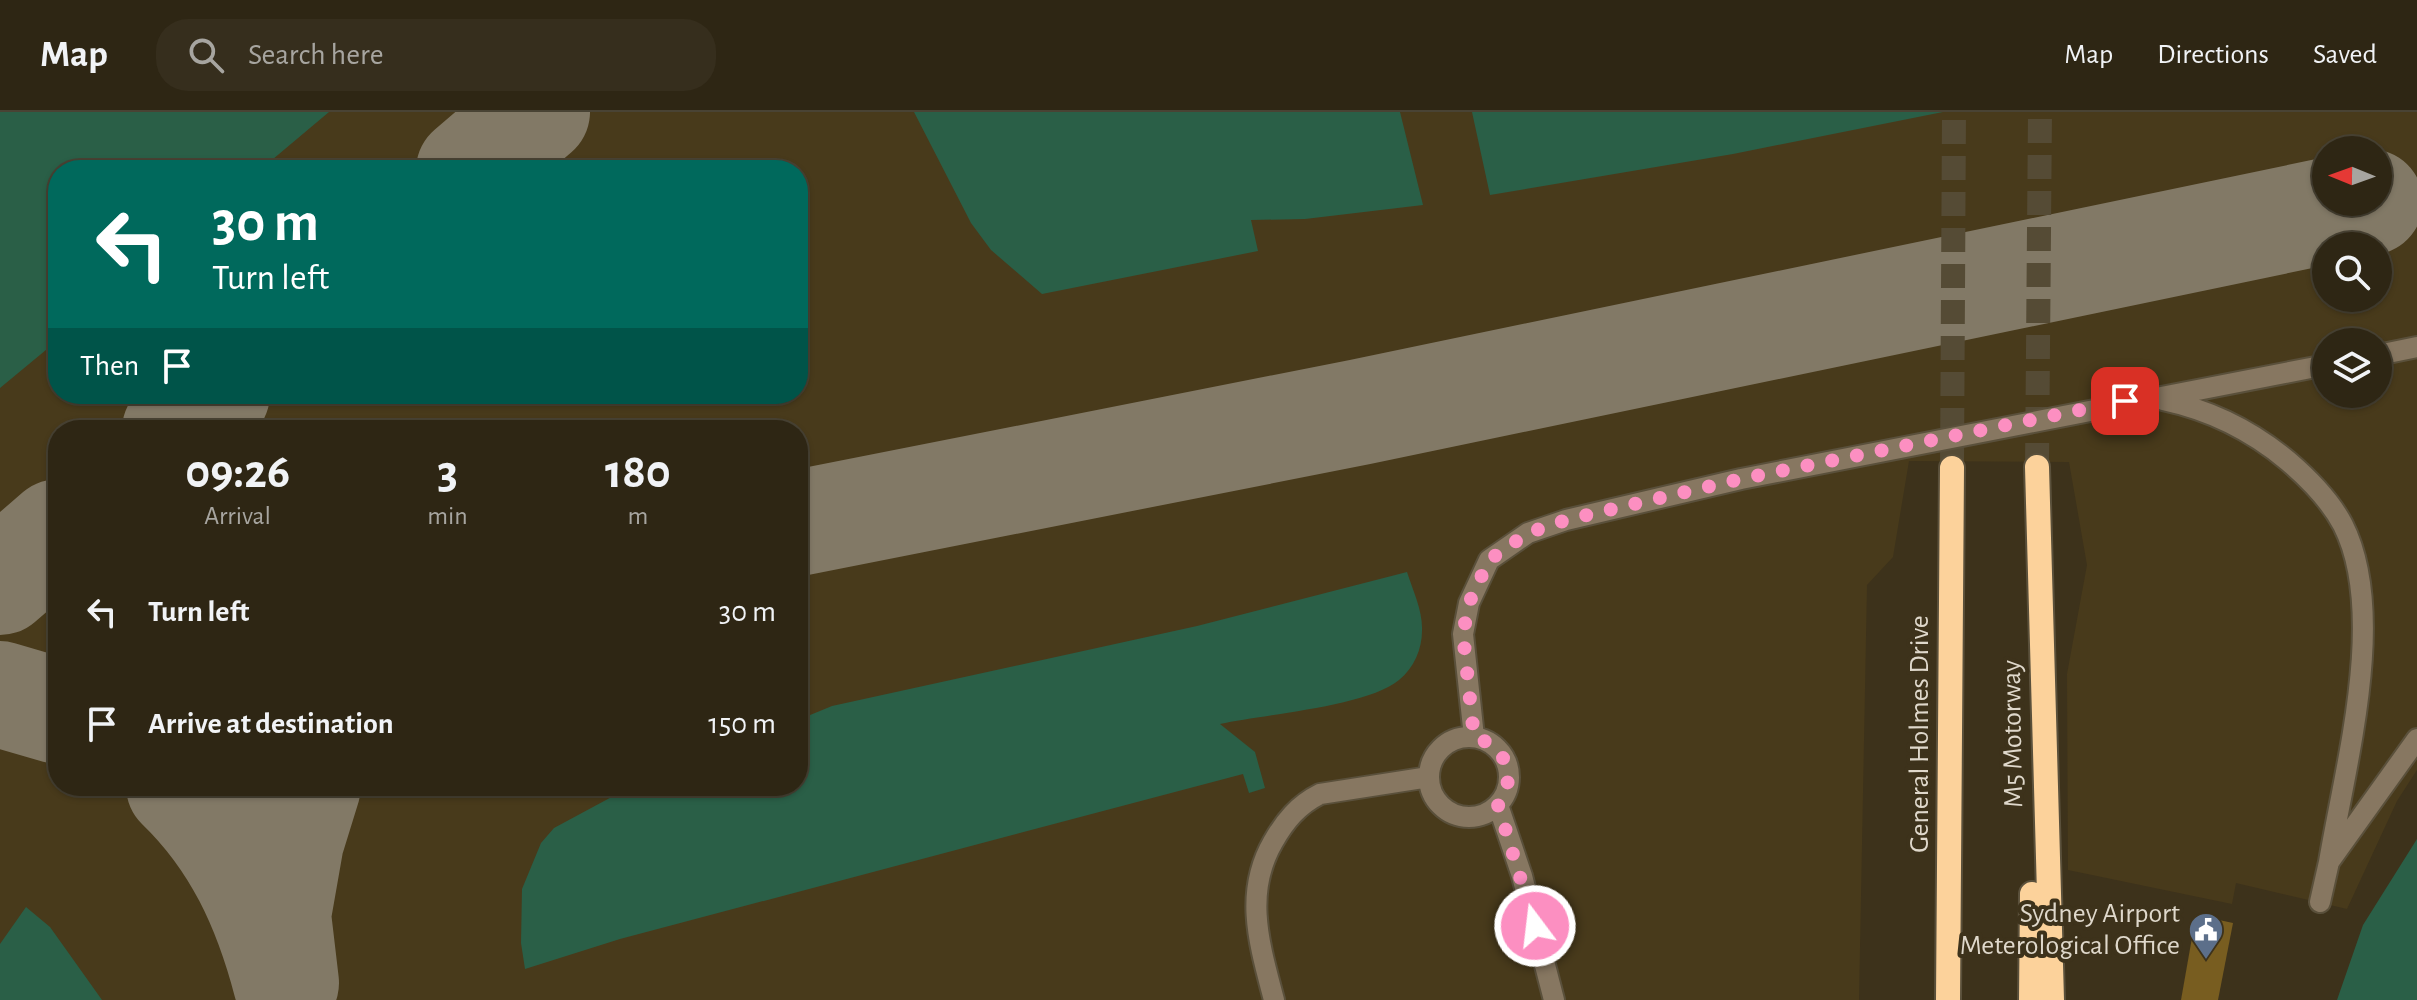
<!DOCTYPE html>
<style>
body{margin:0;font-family:"Alegreya Sans",sans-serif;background:#362e1d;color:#f1f3f6;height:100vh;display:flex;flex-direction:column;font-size:30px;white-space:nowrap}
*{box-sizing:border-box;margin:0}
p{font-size:26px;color:#a7a5a0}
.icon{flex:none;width:44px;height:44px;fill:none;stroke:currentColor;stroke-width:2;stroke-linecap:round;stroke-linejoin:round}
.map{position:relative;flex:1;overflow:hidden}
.side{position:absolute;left:48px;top:308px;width:760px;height:376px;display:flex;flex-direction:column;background:#2e2614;border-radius:32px;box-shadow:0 2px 6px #0004,0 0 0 2px #494334}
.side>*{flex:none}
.hud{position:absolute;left:48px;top:48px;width:760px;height:244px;border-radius:32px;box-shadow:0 2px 6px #0004,0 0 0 2px #494334;background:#00695c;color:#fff;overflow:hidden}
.needle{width:52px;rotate:271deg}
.tools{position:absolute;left:2312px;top:24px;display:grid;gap:16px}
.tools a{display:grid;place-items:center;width:80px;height:80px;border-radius:50%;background:#2e2614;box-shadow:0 2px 6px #0004,0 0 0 2px #494334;font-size:40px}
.pin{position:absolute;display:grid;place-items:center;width:68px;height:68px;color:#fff;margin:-34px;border-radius:16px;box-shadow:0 4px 12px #0006}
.me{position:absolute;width:88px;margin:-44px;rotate:345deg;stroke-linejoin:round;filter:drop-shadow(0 0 6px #0008)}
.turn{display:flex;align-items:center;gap:28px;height:168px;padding:0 32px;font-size:36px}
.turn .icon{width:104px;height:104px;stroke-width:2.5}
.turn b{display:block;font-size:56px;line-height:68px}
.then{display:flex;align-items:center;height:76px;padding:0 32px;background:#0003;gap:16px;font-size:30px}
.eta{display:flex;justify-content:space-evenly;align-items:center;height:136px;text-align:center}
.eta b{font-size:48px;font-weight:600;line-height:56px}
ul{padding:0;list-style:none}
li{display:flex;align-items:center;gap:24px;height:112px;padding:0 32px}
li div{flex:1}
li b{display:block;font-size:30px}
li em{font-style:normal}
header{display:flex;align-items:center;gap:48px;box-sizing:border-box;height:112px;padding:0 40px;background:#2e2614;border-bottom:2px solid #494334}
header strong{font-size:38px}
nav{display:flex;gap:44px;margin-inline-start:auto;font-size:28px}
.search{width:560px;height:72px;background:#362e1d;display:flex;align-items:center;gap:20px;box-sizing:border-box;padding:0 28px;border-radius:32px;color:#a7a5a0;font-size:30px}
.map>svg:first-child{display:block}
.built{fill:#483a1b;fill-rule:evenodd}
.green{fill:#2a5f47}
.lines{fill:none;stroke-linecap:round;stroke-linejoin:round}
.taxiway{stroke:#827966;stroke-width:106}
.building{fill:#785d20}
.highway-tunnel{stroke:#554b35;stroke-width:24;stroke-dasharray:24 12;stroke-linecap:butt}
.minor-casing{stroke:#5a503b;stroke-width:24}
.highway-casing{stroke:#5a503b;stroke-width:28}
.minor{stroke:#877761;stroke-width:20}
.highway{stroke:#fcd29b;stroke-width:24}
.route{stroke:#fc8fc1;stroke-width:14;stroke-dasharray:0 25.2}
.labels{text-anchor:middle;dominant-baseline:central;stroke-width:8;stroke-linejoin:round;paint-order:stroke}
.street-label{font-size:28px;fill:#dfd8cb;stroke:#3d321b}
.poi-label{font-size:28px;fill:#dfd8cb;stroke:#3d321b;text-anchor:end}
</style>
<header>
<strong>Map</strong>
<div class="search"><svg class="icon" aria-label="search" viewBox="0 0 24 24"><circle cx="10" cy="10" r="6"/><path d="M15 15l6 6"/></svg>Search here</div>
<nav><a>Map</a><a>Directions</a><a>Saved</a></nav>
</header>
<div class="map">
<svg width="2417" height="888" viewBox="0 0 2417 888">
<rect width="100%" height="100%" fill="#3d321b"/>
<!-- built -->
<path class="built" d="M0,0H2417V658L2397,689L2347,797L2236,771L2232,792L2068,758L2067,562L2087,453L2069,350L1909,349L1893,445L1867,473L1859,888H0ZM2326,38H2378V90H2326ZM58,58H798V282H58ZM2326,134H2378V186H2326ZM2326,230H2378V282H2326ZM58,318H798V674H58Z"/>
<!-- green -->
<path class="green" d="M0,0H329L260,58H58V228L0,276Z
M914,0H1400L1423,93L1305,107L1251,108L1258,139L1042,182L991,138L971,111Z
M1472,0H1943L1733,42L1490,83Z
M1407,460C1413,479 1423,499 1422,519C1422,537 1414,556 1399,568C1366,595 1265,602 1220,612L1255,640L1265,676L1249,681L1243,662L620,827L525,857L521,831L522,777L541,731L554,716L632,674H798V608L832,594L1197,514Z
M2417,727V888H2337L2363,813Z
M26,795L50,815L102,888H0V832Z"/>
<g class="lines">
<!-- taxiway -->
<path class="taxiway" d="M469,58L537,0
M175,318L217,282
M798,411L1360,300L2370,90
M0,470L58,420
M0,582L58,599
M179,674C236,729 266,795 286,871L278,803L291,729L308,674"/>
</g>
<!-- building -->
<path class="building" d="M2196,803L2233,811L2218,888H2181Z"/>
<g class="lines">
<!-- highway-tunnel -->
<path class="highway-tunnel" d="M2037,355L2040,0
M1952,356L1954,0"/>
<defs>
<path id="minor" d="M2378,243L2417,235
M2163,288C2210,298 2251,318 2288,349C2309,367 2330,388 2343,413C2388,502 2345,654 2329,750
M1474,625L1463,522L1469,491L1489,448L1528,421L1566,408L1741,367L2326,253
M1429 665a40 40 0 1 1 80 0a40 40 0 1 1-80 0Z
M1498,693L1522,764L1554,888
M2320,790L2329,750L2417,627
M1274,888C1260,834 1243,782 1273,730C1285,709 1298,693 1320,682L1429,665"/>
<path id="highway" d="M2037,355L2052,888
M1948,888L1952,356
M2031,888L2032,782"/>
</defs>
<!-- minor casing -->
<use href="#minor" class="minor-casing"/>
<!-- highway casing -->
<use href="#highway" class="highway-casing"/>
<!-- minor -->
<use href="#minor" class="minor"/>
<!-- highway -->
<use href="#highway" class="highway"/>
</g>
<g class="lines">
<!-- route -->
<path class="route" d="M1535,814L1498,693C1518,665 1507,635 1474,625L1463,522L1469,491L1489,448L1528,421L1566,408L1741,367L2125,289"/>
</g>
<!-- icons -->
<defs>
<symbol id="civic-pin" viewBox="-11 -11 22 30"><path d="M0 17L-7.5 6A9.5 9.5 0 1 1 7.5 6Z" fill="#5c6f8a" stroke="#3d321b"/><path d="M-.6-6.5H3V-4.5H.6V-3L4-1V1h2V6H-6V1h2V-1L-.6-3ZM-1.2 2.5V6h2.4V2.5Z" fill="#fff"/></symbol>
</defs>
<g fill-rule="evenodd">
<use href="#civic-pin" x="2186" y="798" width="40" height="54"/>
</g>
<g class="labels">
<!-- street labels -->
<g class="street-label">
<text transform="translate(1920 622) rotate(-90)">General Holmes Drive</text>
<text transform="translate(2013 622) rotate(-91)">M5 Motorway</text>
</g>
<!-- poi labels -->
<g class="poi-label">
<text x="2180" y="802">Sydney Airport<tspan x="2180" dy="32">Meterological Office</tspan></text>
</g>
</g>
</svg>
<div class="tools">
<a><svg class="needle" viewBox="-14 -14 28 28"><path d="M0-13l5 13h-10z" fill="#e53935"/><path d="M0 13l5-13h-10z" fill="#a7a5a0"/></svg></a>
<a><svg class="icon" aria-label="search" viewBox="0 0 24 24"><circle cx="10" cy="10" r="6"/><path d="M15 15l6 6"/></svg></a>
<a><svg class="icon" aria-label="layers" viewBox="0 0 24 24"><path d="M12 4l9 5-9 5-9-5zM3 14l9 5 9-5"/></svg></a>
</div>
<div class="pin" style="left:2125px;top:289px;background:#d93025"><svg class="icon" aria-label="arrive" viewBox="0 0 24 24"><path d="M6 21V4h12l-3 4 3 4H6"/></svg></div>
<svg class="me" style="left:1535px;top:814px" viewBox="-20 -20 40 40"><circle r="17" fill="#fc8fc1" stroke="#fff" stroke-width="3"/><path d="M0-11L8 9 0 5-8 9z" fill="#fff"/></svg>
<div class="hud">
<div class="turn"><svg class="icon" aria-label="left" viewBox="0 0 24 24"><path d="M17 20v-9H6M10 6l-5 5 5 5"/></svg><div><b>30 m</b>Turn left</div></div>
<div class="then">Then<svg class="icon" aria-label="arrive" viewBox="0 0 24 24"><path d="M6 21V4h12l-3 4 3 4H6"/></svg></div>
</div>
<section class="side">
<div class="eta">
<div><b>09:26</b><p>Arrival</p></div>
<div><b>3</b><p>min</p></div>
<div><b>180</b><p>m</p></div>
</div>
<ul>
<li><svg class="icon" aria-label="left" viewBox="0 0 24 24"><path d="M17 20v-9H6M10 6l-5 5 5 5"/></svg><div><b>Turn left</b></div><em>30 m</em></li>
<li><svg class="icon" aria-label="arrive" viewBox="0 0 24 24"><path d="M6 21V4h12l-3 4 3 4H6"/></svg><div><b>Arrive at destination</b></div><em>150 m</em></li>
</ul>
</section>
</div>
